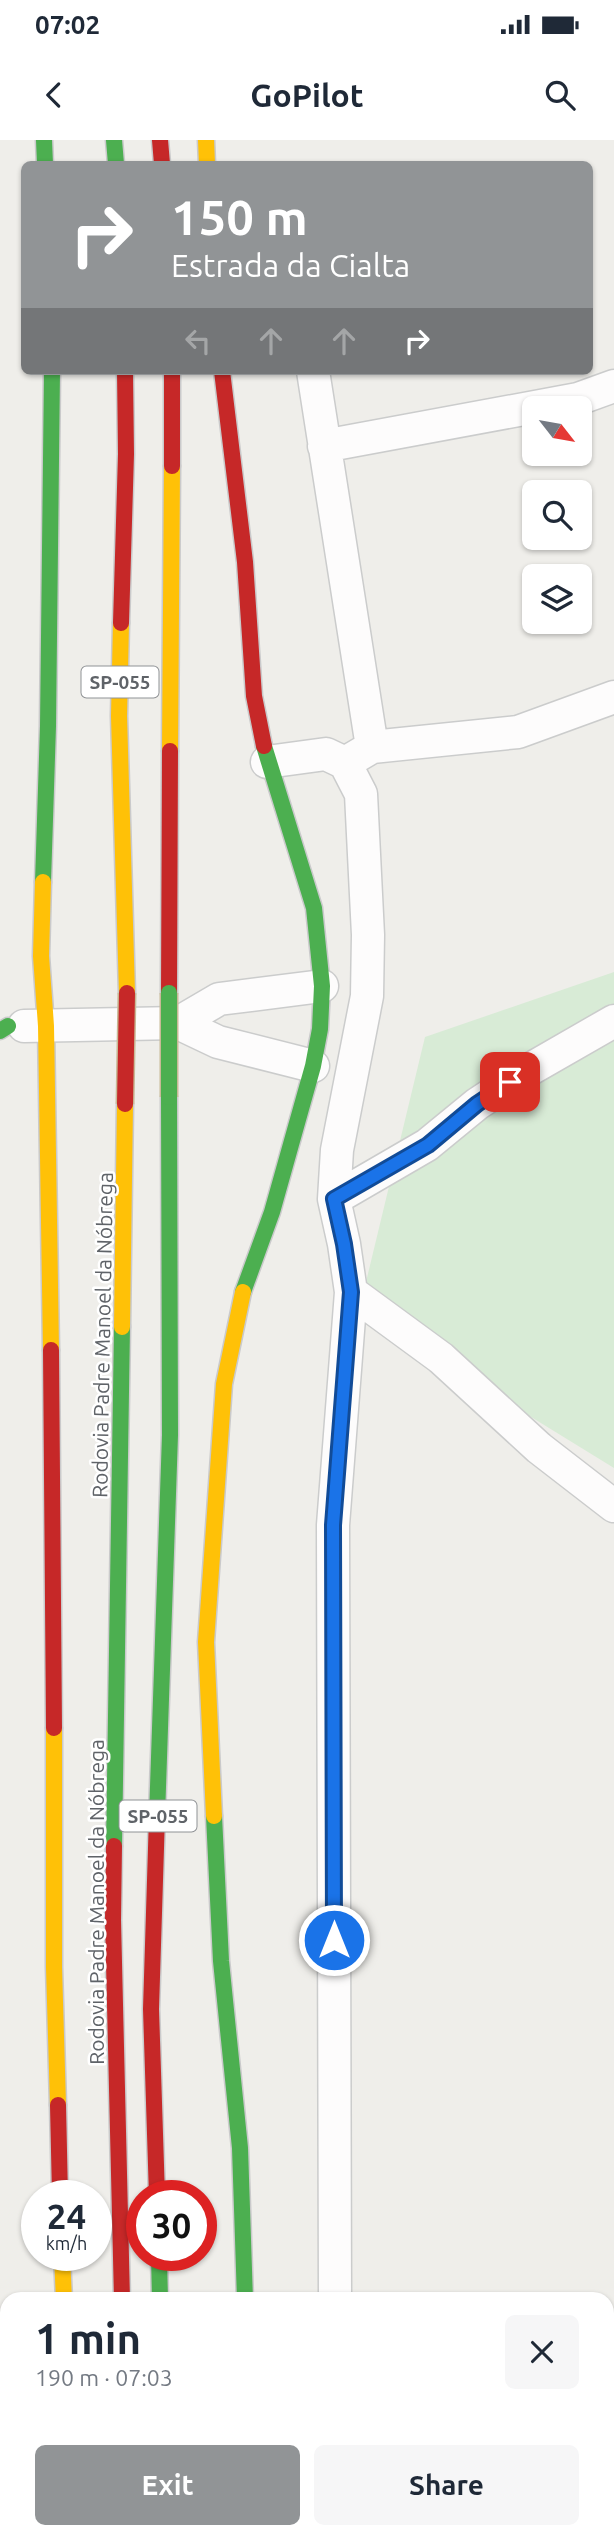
<!DOCTYPE html>
<meta charset="utf-8">
<style>
body{margin:0;font-family:Ubuntu,sans-serif;background:#f6f6f7;color:#1f2937;height:100vh;display:flex;flex-direction:column;font-size:26px;white-space:nowrap}
*{box-sizing:border-box;margin:0}
p{font-size:23px;color:#747a83}
.icon{flex:none;width:38px;height:38px;fill:none;stroke:currentColor;stroke-width:2;stroke-linecap:round;stroke-linejoin:round}
.map{position:relative;flex:1;overflow:hidden}
.side{position:absolute;left:0px;top:2152px;width:614px;height:247px;display:flex;flex-direction:column;background:#fff;border-radius:21px 21px 0 0;box-shadow:0 2px 5px #0004}
.side>*{flex:none}
.banner{position:absolute;left:21px;top:21px;width:572px;height:214px;border-radius:10px;box-shadow:0 2px 5px #0004;background:#919496;color:#fff;overflow:hidden}
.needle{width:46px;rotate:121deg}
.buttons{position:absolute;left:522px;top:256px;display:grid;gap:14px}
.buttons a{display:grid;place-items:center;width:70px;height:70px;border-radius:10px;background:#fff;box-shadow:0 2px 5px #0004;font-size:35px}
.speed{position:absolute;left:21px;top:2040px;display:flex;gap:14px;font-size:35px;font-weight:700;text-align:center}
.speed>*{display:grid;place-content:center;width:91px;height:91px;border-radius:50%;background:#fff;box-shadow:0 2px 5px #0004;line-height:1}
.speed small{font-size:18px;font-weight:400}
.speed .limit{border:10px solid #d22;background:#fff;color:#111}
.pin{position:absolute;display:grid;place-items:center;width:60px;height:60px;color:#fff;margin:-30px;border-radius:14px;box-shadow:0 4px 10px #0006}
.me{position:absolute;width:77px;margin:-38px;rotate:0deg;stroke-linejoin:round;filter:drop-shadow(0 0 5px #0008)}
.turn{display:flex;align-items:center;gap:24px;height:147px;padding:0 35px;font-size:32px}
.turn .icon{width:91px;height:91px;stroke-width:2.5}
.turn b{display:block;font-size:49px;line-height:60px}
.lanes{display:flex;align-items:center;height:66px;padding:0 35px;background:#0003;justify-content:center;gap:35px;direction:ltr}
.lanes .off{opacity:.35}
.round{display:grid;place-items:center;flex:none;width:74px;height:74px;border-radius:10px;background:#f6f6f7}
.headline{display:flex;align-items:center;justify-content:space-between;height:119px;padding:0 35px}
h1{font-size:42px;font-weight:700;line-height:52px}
.cta{display:flex;gap:14px;margin-top:auto;padding:14px 35px}
.cta a{flex:1;height:80px;border-radius:10px;background:#919496;color:#fff;font-size:28px;font-weight:700;line-height:80px;text-align:center}
.cta a+a{background:#f6f6f7;color:#1f2937}
.status{display:flex;justify-content:space-between;align-items:center;height:49px;padding:0 35px;background:#fff;direction:ltr}
.status svg{height:19px;fill:currentColor}
header{display:flex;justify-content:space-between;align-items:center;height:91px;padding:0 35px;background:#fff;font-size:32px;font-weight:700}
.map>svg:first-child{display:block}
.green{fill:#d8ebd6}
.lines{fill:none;stroke-linecap:round;stroke-linejoin:round}
.street-casing{stroke:#cbcccc;stroke-width:35}
.fast-casing{stroke:#cacacb;stroke-width:19}
.slow-casing{stroke:#cacacb;stroke-width:19}
.jam-casing{stroke:#cacacb;stroke-width:19}
.street{stroke:#fdfcfc;stroke-width:32}
.fast{stroke:#4caf50;stroke-width:16}
.slow{stroke:#ffc107;stroke-width:16}
.jam{stroke:#c62828;stroke-width:16}
.fast-bridge-casing{stroke:#c8b996;stroke-width:19;stroke-linecap:butt}
.jam-bridge-casing{stroke:#c8b996;stroke-width:19;stroke-linecap:butt}
.fast-bridge{stroke:#4caf50;stroke-width:16}
.jam-bridge{stroke:#c62828;stroke-width:16}
.route-casing{stroke:#114b97;stroke-width:18}
.route{stroke:#1a73e8;stroke-width:12}
.labels{text-anchor:middle;dominant-baseline:central;stroke-width:5;stroke-linejoin:round;paint-order:stroke}
.shield{fill:#fff;stroke:#8f9295;stroke-width:2}
.shield-label{font-size:19px;font-weight:bold;fill:#5f6368}
.street-label{font-size:21px;fill:#5f6368;stroke:#fff}
</style>
<div class="status"><b>07:02</b><svg viewBox="0 0 49 12"><path d="M0 12V9h3v3zM5 12V6h3v6zM10 12V3h3v9zM15 12V0h3v12zM26 1h20v11H26zM47 4h2v5h-2z"/></svg></div>
<header><svg class="icon" aria-label="back" viewBox="0 0 24 24"><path d="M15 5l-7 7 7 7"/></svg>GoPilot<svg class="icon" aria-label="search" viewBox="0 0 24 24"><circle cx="10" cy="10" r="6"/><path d="M15 15l6 6"/></svg></header>
<div class="map">
<svg width="614" height="2398" viewBox="0 0 614 2398">
<rect width="100%" height="100%" fill="#efeeea"/>
<!-- green -->
<path class="green" d="M614,832V1328L359,1171L425,897Z"/>
<g class="lines">
<defs>
<path id="street" d="M313,231L372,607
M324,306L578,259L614,246
M267,622L326,614L345,623L372,607L518,592L614,557
M178,883L219,859L322,846
M24,886L178,883L218,902L313,926
M334,1059L427,1005L477,964L527,931L614,881
M351,1152L441,1218L539,1308L614,1366
M335,2160L333,1385L351,1152L344,1104L334,1059L337,1010L367,856L368,795L361,654L345,623
M607,2266L614,2264
M336,2398V2392"/>
<path id="fast" d="M44,0L45,24
M114,0L116,24
M43,742L48,586L52,231
M0,891L8,886
M243,1152L272,1072L313,926L320,889L322,846L314,768L264,606
M157,1676L170,1295L169,957
M214,1676L221,1821L240,2008L245,2160
M114,1706L122,1187
M159,2116L160,2160
M167,2392V2398
M230,2392V2398"/>
<path id="slow" d="M206,0L207,24
M121,483L119,576L127,853
M170,611L172,326
M43,742L41,816L46,886L51,1210
M122,1187L125,964
M54,1588V1827L58,1965
M214,1676L206,1502L224,1244L243,1152
M62,2116L64,2160
M87,2392L88,2398
M128,2392L129,2398"/>
<path id="jam" d="M160,0L162,24
M222,231L245,422L254,556L264,606
M172,326V231
M121,483L126,314L125,231
M169,853L170,611
M51,1210L54,1588
M114,1706L113,1780L122,2160
M58,1965L60,2056
M157,2056L151,1869L157,1676"/>
</defs>
<!-- street casing -->
<use href="#street" class="street-casing"/>
<!-- fast casing -->
<use href="#fast" class="fast-casing"/>
<!-- slow casing -->
<use href="#slow" class="slow-casing"/>
<!-- jam casing -->
<use href="#jam" class="jam-casing"/>
<!-- street -->
<use href="#street" class="street"/>
<!-- fast -->
<use href="#fast" class="fast"/>
<!-- slow -->
<use href="#slow" class="slow"/>
<!-- jam -->
<use href="#jam" class="jam"/>
<defs>
<path id="fast-bridge" d="M169,853V957"/>
<path id="jam-bridge" d="M125,964L127,853"/>
</defs>
<!-- fast-bridge casing -->
<use href="#fast-bridge" class="fast-bridge-casing"/>
<!-- jam-bridge casing -->
<use href="#jam-bridge" class="jam-bridge-casing"/>
<!-- fast-bridge -->
<use href="#fast-bridge" class="fast-bridge"/>
<!-- jam-bridge -->
<use href="#jam-bridge" class="jam-bridge"/>
</g>
<g class="lines">
<defs>
<path id="route" d="M334,1800L333,1385L351,1152L344,1104L334,1059L428,1005L477,964L510,942"/>
</defs>
<!-- route casing -->
<use href="#route" class="route-casing"/>
<!-- route -->
<use href="#route" class="route"/>
</g>
<g class="labels">
<!-- shield labels -->
<g class="shield">
<rect x="81.5" y="526.5" width="77" height="31" rx="5"/>
<rect x="119.5" y="1660.5" width="77" height="31" rx="5"/>
</g>
<g class="shield-label">
<text x="120" y="542">SP-055</text>
<text x="158" y="1676">SP-055</text>
</g>
<!-- street labels -->
<g class="street-label">
<text transform="translate(102 1195) rotate(-89)">Rodovia Padre Manoel da Nóbrega</text>
<text transform="translate(96 1762) rotate(-90)">Rodovia Padre Manoel da Nóbrega</text>
</g>
</g>
</svg>
<div class="buttons">
<a><svg class="needle" viewBox="-14 -14 28 28"><path d="M0-13l5 13h-10z" fill="#e53935"/><path d="M0 13l5-13h-10z" fill="#747a83"/></svg></a>
<a><svg class="icon" aria-label="search" viewBox="0 0 24 24"><circle cx="10" cy="10" r="6"/><path d="M15 15l6 6"/></svg></a>
<a><svg class="icon" aria-label="layers" viewBox="0 0 24 24"><path d="M12 4l9 5-9 5-9-5zM3 14l9 5 9-5"/></svg></a>
</div>
<div class="speed"><div>24<small>km/h</small></div><div class="limit">30</div></div>
<div class="pin" style="left:510px;top:942px;background:#d93025"><svg class="icon" aria-label="arrive" viewBox="0 0 24 24"><path d="M6 21V4h12l-3 4 3 4H6"/></svg></div>
<svg class="me" style="left:334px;top:1800px" viewBox="-20 -20 40 40"><circle r="17" fill="#1a73e8" stroke="#fff" stroke-width="3"/><path d="M0-11L8 9 0 5-8 9z" fill="#fff"/></svg>
<div class="banner">
<div class="turn"><svg class="icon" aria-label="right" viewBox="0 0 24 24"><path d="M7 20v-9h11M14 6l5 5-5 5"/></svg><div><b>150 m</b>Estrada da Cialta</div></div>
<div class="lanes"><svg class="icon off" aria-label="left" viewBox="0 0 24 24"><path d="M17 20v-9H6M10 6l-5 5 5 5"/></svg><svg class="icon off" aria-label="ahead" viewBox="0 0 24 24"><path d="M12 20V5M6 11l6-6 6 6"/></svg><svg class="icon off" aria-label="ahead" viewBox="0 0 24 24"><path d="M12 20V5M6 11l6-6 6 6"/></svg><svg class="icon" aria-label="right" viewBox="0 0 24 24"><path d="M7 20v-9h11M14 6l5 5-5 5"/></svg></div>
</div>
<section class="side">
<div class="headline"><div><h1>1 min</h1><p>190 m · 07:03</p></div><a class="round"><svg class="icon" aria-label="close" viewBox="0 0 24 24"><path d="M6 6l12 12M18 6L6 18"/></svg></a></div>
<div class="cta"><a>Exit</a><a>Share</a></div>
</section>
</div>
